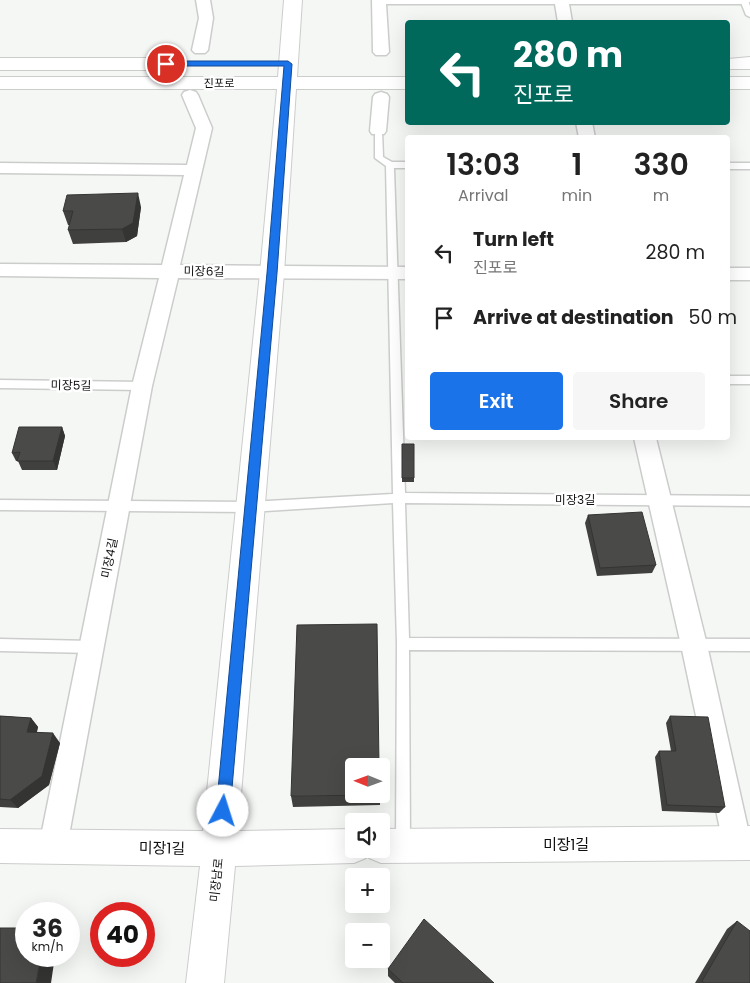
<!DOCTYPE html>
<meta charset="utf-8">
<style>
body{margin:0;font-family:Poppins,"Noto Sans KR",sans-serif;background:#f6f6f6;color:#222;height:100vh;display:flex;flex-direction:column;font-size:19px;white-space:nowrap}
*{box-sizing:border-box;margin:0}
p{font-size:16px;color:#767676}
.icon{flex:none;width:28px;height:28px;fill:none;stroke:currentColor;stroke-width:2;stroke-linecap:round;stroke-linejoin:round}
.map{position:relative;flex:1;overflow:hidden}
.panel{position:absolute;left:405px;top:135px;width:325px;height:305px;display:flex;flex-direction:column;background:#fff;border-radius:5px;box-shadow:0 5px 20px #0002}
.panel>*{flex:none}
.top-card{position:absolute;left:405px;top:20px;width:325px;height:105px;border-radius:5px;box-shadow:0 5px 20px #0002;background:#00695c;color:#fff;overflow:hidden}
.needle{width:32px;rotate:271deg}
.controls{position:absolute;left:345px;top:758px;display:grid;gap:10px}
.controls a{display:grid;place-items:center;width:45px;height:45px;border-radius:5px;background:#fff;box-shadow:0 5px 20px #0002;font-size:25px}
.speed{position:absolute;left:15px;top:902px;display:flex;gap:10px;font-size:25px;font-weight:700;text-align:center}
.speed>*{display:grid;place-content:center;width:65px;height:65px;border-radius:50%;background:#fff;box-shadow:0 5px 20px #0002;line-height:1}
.speed small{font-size:12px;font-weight:400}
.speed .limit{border:8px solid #d22;background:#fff;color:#111}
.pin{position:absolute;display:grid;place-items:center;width:42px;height:42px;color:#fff;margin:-21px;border:2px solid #fff;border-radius:50%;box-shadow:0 1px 5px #0007}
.me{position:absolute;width:55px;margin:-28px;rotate:5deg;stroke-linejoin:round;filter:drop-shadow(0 0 4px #0008)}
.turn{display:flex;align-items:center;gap:18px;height:105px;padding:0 25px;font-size:22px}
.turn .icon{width:65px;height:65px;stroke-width:2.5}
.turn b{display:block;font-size:35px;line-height:42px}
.eta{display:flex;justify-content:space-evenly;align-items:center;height:85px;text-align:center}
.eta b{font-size:30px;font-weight:600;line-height:35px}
.cta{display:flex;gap:10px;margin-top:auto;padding:10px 25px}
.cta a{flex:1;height:58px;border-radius:5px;background:#1a73e8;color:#fff;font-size:20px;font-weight:600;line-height:58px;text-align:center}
.cta a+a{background:#f6f6f6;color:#222}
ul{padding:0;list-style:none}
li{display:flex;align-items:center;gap:15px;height:65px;padding:0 25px}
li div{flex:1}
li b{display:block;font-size:19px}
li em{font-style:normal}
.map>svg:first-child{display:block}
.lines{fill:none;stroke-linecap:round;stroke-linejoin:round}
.lane-casing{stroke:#cbcdcb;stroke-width:3}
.street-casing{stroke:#cbcdcb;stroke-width:3}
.secondary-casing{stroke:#cbcdcb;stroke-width:2}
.lane{fill:#fff;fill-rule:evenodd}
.street{fill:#fff;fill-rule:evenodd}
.secondary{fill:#fff;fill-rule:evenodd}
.wall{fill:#40403f}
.shaded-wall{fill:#343433}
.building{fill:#4a4b49;stroke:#343433}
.route{fill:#1a73e8;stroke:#114b97}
.labels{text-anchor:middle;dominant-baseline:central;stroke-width:5;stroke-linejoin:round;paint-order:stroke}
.far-street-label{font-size:11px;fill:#101110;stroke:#fff}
.street-label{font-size:12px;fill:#101110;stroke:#fff}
.near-street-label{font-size:15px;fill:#101110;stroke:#fff}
</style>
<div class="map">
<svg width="750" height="983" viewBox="0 0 750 983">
<rect width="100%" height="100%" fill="#f5f7f5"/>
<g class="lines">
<defs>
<path id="lane" d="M740,0H748L750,6V17L746,15Z
M375,129L382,131L383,157L392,162H408V168H394L405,493L750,496V506L405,503L409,638L750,639V651L409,650L410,843L408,848L403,850L398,848L396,843L397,644L393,503L250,512L0,510V500L250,502L393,494L386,166L375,158Z
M728,163H750V169H728Z
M728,376H750V384H728Z
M0,380L142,382L147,386L142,390L0,388Z
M0,639L92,641L96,643L98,647L96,651L92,653L0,651Z"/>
<path id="street" d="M196,0H210L213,18L208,50L205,53H195L192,50L199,18Z
M372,0H750V2L744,4H569L572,22H558L555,4H386L389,52L386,55H376L373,52Z
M190,90L196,92L198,95L212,128L180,265L408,267V279L178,278L152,386L67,846L63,856L53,860L43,856L39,846L132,386L159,278L0,276V264L162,265L184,175L0,173V163L187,165L196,128L182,95L184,92Z
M381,92L387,94L389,97L386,131L384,134H372L370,131L373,97L375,94Z
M576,122H592L595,138H579Z
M728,268H750V280H728Z
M634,438H656L707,645L750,838V846L747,853L737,857L727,853L723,843L681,645Z"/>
<path id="secondary" d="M284,0H302L297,77H408V89H296L284,273L238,831L354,829V849H381V829L750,826V860L381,863L369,858L368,855L366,858L354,863L235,866L224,983H186L200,866L0,863V829L203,831L260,273L277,89H0V77H278Z
M750,57V69H728V59Z
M0,58H161L168,60L170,64L168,68L161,70H0Z
M728,77H750V89H728Z"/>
</defs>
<!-- lane casing -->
<use href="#lane" class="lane-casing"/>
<!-- street casing -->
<use href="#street" class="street-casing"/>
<!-- secondary casing -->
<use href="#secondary" class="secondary-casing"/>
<!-- lane -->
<use href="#lane" class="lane"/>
<!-- street -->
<use href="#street" class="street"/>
<!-- secondary -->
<use href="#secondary" class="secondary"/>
</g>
<!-- wall -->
<path class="wall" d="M141,207L137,236L126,242L73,244L68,230L70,225H68L63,211Z
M62,427L65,436L57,470H22L18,461H16L12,453Z
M402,444L414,478V482H402Z
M588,515L656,565L652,573L597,576L585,523Z
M0,716L31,718L38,727L37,732L60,743L49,785L18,808L0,807Z
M670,716L725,807L719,813L662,811L655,757L659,751H671L666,723Z
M380,794V805L293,807L291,796Z
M737,921L750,983H695L727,929Z
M388,969L494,983H395L388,976Z"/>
<!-- shaded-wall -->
<path class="shaded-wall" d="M138,193L141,207L137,236L126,242L122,229Z
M62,427L65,436L57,470L53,461Z
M31,718L38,727L34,741L27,732Z
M53,733L60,743L49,785L18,808L10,800Z
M41,956H55L51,983H36Z"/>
<!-- building -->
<path class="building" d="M138,193L133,223L122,229L68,230L73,211H63L67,195Z
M19,427H62L53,461H17L20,452L12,453Z
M402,444H414V478H402Z
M642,512L656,565L600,568L588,515Z
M377,624L379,766H354V794H380V795L291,796L297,625Z
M0,716L31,718L27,732L53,733L42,776L10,800L0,799Z
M670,716L708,717L725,807L667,805L659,751H676Z
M424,919L494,983H403L388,969Z
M737,921L750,931V983H704L702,981Z
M0,928H26V956H41L36,983H0Z"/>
<!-- route -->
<path class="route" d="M288,61L292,64L277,273L230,811L228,816L223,818L218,816L216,811L267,273L284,66H166L162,64L166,61Z"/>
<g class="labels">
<!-- far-street labels -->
<g class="far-street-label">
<text x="219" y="83">진포로</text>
</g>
<!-- street labels -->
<g class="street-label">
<text transform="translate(204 271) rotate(1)">미장6길</text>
<text transform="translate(71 385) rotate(1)">미장5길</text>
<text x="575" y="499">미장3길</text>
<text transform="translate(109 558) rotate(-79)">미장4길</text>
<text transform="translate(216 880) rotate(-84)">미장남로</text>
</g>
<!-- near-street labels -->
<g class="near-street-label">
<text x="566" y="844">미장1길</text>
<text transform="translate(162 848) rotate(1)">미장1길</text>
</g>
</g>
</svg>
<div class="controls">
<a><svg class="needle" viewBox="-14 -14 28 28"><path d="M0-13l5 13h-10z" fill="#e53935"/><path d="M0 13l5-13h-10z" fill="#767676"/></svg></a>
<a><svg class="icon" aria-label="sound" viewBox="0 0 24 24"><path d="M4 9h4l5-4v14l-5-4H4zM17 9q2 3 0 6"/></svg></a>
<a>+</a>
<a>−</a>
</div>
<div class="speed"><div>36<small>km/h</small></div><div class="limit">40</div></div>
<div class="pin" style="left:166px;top:64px;background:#d93025"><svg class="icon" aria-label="arrive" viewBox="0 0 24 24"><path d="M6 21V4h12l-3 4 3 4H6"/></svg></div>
<svg class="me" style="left:223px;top:811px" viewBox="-20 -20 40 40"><circle r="19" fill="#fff"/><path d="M0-13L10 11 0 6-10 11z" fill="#1a73e8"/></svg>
<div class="top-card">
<div class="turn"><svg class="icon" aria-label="left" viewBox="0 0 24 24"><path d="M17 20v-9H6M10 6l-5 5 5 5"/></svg><div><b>280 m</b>진포로</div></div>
</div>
<section class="panel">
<div class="eta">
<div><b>13:03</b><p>Arrival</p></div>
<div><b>1</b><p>min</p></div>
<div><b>330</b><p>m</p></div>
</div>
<ul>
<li><svg class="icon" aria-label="left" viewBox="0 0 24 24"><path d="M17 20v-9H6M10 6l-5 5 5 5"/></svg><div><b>Turn left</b><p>진포로</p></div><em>280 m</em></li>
<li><svg class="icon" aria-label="arrive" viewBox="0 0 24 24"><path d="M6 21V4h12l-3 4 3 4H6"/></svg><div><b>Arrive at destination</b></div><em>50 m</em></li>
</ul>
<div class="cta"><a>Exit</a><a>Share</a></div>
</section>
</div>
